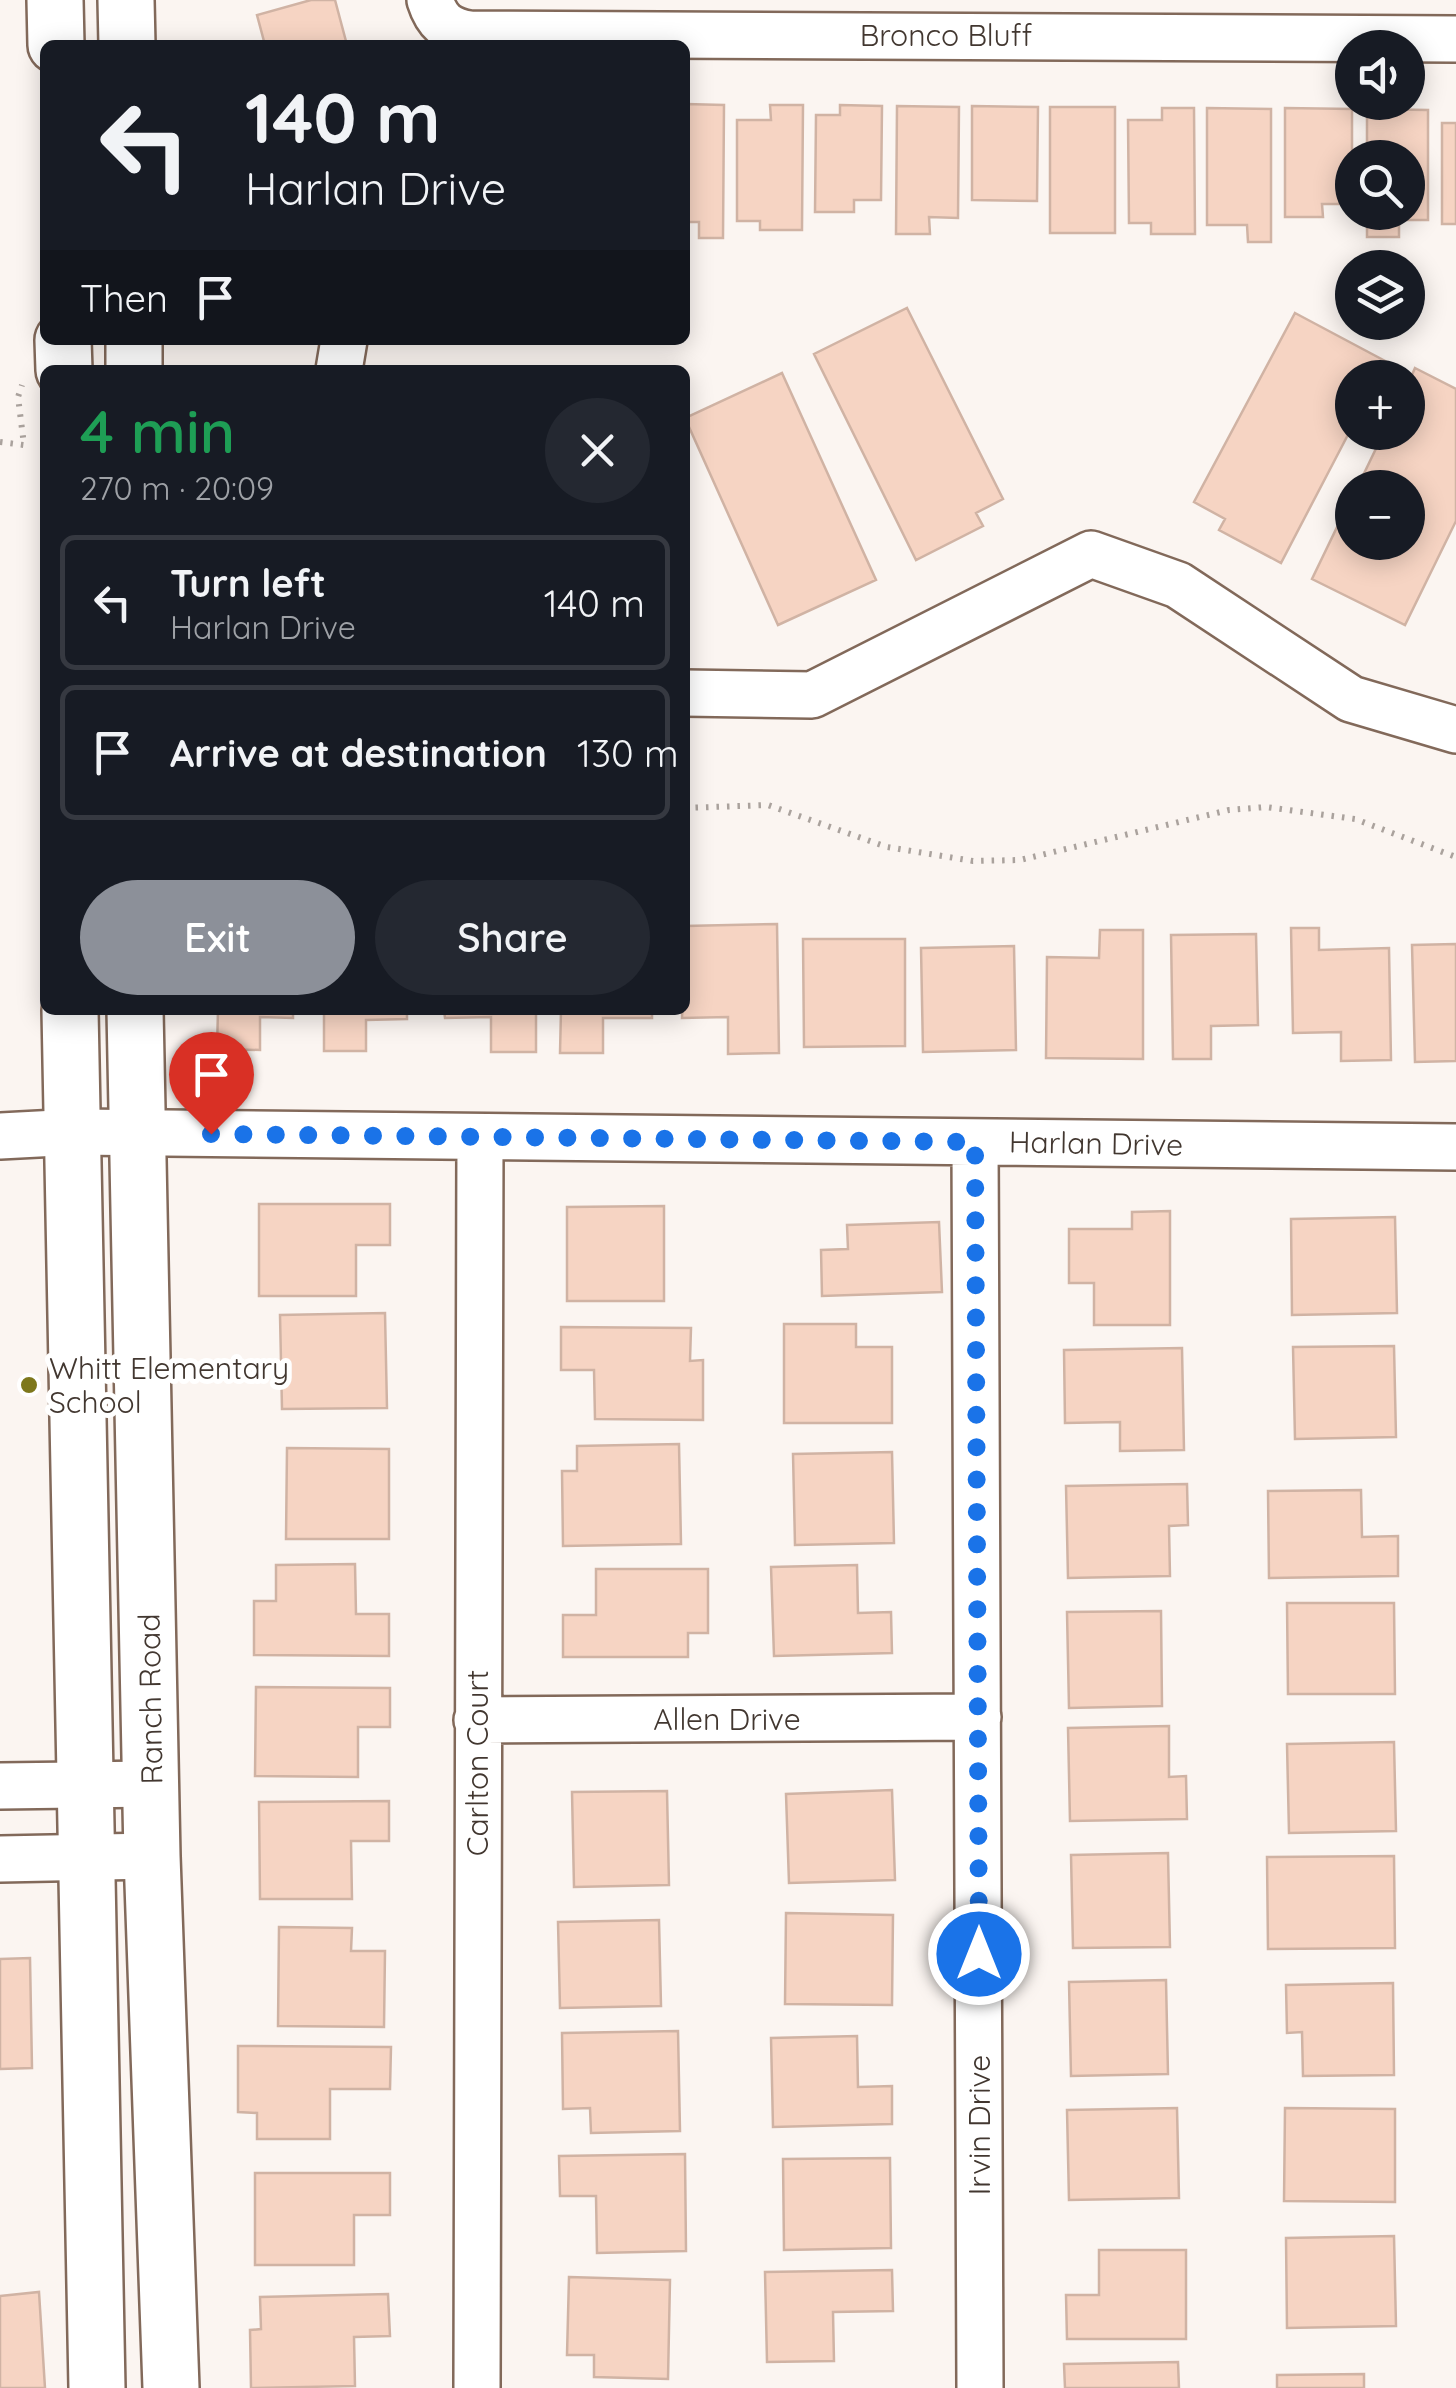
<!DOCTYPE html>
<meta charset="utf-8">
<style>
body{margin:0;font-family:Quicksand,sans-serif;background:#242831;color:#f1f3f6;height:100vh;display:flex;flex-direction:column;font-size:38px;white-space:nowrap}
*{box-sizing:border-box;margin:0}
p{font-size:32px;color:#9ea1a6}
.icon{flex:none;width:55px;height:55px;fill:none;stroke:currentColor;stroke-width:2;stroke-linecap:round;stroke-linejoin:round}
.map{position:relative;flex:1;overflow:hidden}
.side{position:absolute;left:40px;top:365px;width:650px;height:650px;display:flex;flex-direction:column;background:#171b24;border-radius:15px;box-shadow:0 5px 25px #0003}
.side>*{flex:none}
.hud{position:absolute;left:40px;top:40px;width:650px;height:305px;border-radius:15px;box-shadow:0 5px 25px #0003;background:#171b24;color:#f1f3f6;overflow:hidden}
.tools{position:absolute;left:1335px;top:30px;display:grid;gap:20px}
.tools a{display:grid;place-items:center;width:90px;height:90px;border-radius:50%;background:#171b24;box-shadow:0 5px 25px #0003;font-size:50px}
.pin{position:absolute;display:grid;place-items:center;width:85px;height:85px;color:#fff;margin:-102px -42px;border-radius:50% 50% 50% 0;rotate:-45deg;box-shadow:0 0 10px #0007}
.pin .icon{rotate:45deg}
.me{position:absolute;width:110px;margin:-55px;rotate:0deg;stroke-linejoin:round;filter:drop-shadow(0 0 8px #0008)}
.turn{display:flex;align-items:center;gap:35px;height:210px;padding:0 40px;font-size:45px}
.turn .icon{width:130px;height:130px;stroke-width:2.5}
.turn b{display:block;font-size:70px;line-height:85px}
.then{display:flex;align-items:center;height:95px;padding:0 40px;background:#0003;gap:20px;font-size:38px}
.round{display:grid;place-items:center;flex:none;width:105px;height:105px;border-radius:52px;background:#242831}
.overview{display:flex;align-items:center;justify-content:space-between;height:170px;padding:0 40px}
h1{font-size:60px;font-weight:600;line-height:75px;color:#1e9e55}
.primary-button{display:flex;gap:20px;margin-top:auto;padding:20px 40px}
.primary-button a{flex:1;height:115px;border-radius:60px;background:#8c9099;color:#fff;font-size:40px;font-weight:600;line-height:115px;text-align:center}
.primary-button a+a{background:#242831;color:#f1f3f6}
ul{padding:0;list-style:none}
li{display:flex;align-items:center;gap:30px;height:135px;margin:0 20px 15px;padding:0 20px;border:5px solid #363941;border-radius:15px}
li div{flex:1}
li b{display:block;font-size:38px}
li em{font-style:normal}
.map>svg:first-child{display:block}
.building{fill:#f6d4c3;stroke:#d0b3a4;stroke-width:2.5}
.lines{fill:none;stroke-linecap:round;stroke-linejoin:round}
.minor-casing{stroke:#82695a;stroke-width:50}
.major-casing{stroke:#82695a;stroke-width:60}
.path{stroke:#aaa29d;stroke-width:6;stroke-dasharray:2.5 8;stroke-linecap:butt}
.minor{stroke:#fff;stroke-width:45}
.major{stroke:#fff;stroke-width:55}
.route{stroke:#1a73e8;stroke-width:18;stroke-dasharray:0 32.4}
.poi-dot{fill:#7d771c;stroke:#fff;stroke-width:4}
.labels{text-anchor:middle;dominant-baseline:central;stroke-width:10;stroke-linejoin:round;paint-order:stroke}
.street-label{font-size:30px;fill:#423730;stroke:#fff}
.poi-label{font-size:30px;fill:#423730;stroke:#fff;text-anchor:start}
</style>
<div class="map">
<svg width="1456" height="2388" viewBox="0 0 1456 2388">
<rect width="100%" height="100%" fill="#fbf5f1"/>
<!-- building -->
<path class="building" d="M311,0H335L347,45H265L257,15Z
M685,104L724,105L723,238H699V222H685Z
M770,105H803L802,230H760V221H737V120H771Z
M840,105L882,106L881,200H854V212H815L816,115H840Z
M897,106L959,107L958,218L929,217L930,234H896Z
M972,106L1038,107L1037,201L972,200Z
M1050,107H1115V233H1050Z
M1162,108H1194L1195,234H1151V223H1129L1128,120H1162Z
M1207,108L1271,109V242H1248L1247,225H1207Z
M1285,108L1352,109V204H1322L1323,217H1285Z
M1367,109L1428,110V220H1399V237H1367V212H1408V158H1367Z
M1442,123H1456V224H1442Z
M907,308L1003,499L976,513L983,526L916,560L814,354Z
M1295,313L1387,362L1379,378H1352V427L1281,563L1219,530L1225,519L1194,502Z
M1415,368L1456,389V521L1405,625L1312,579L1352,496V542H1408V488H1357L1384,432H1408V384Z
M782,373L876,580L778,625L685,418Z
M777,924L779,1053L728,1054V1017L682,1018L685,926Z
M1291,928H1319V950L1389,948L1391,1060L1341,1061V1032L1293,1033Z
M1100,930H1143V1059L1046,1058L1047,957L1099,958Z
M1256,934L1258,1025L1211,1026V1059H1173L1171,935Z
M803,939H905V1046L804,1047Z
M1456,944V1061L1415,1062L1412,945Z
M1014,946L1016,1050L923,1052L921,948Z
M218,1010H293V1018L260,1017V1050L217,1049Z
M324,1010H407V1019L366,1020V1051H324Z
M444,1010H536V1052H491V1017L445,1018Z
M561,1010H652V1018H603V1053H560Z
M259,1204H390V1245H356V1296H259Z
M664,1206V1301H567V1207Z
M1170,1211V1325H1094V1283H1069V1229H1132V1212Z
M1395,1217L1397,1313L1292,1315L1291,1219Z
M939,1222L942,1292L822,1296L821,1250L848,1249L847,1225Z
M385,1313L387,1408L282,1409L280,1315Z
M784,1324H856V1347H892V1423H784Z
M561,1327L691,1328L690,1361L703,1360V1420L595,1419L594,1370H561Z
M1394,1346L1396,1437L1295,1439L1293,1347Z
M1182,1348L1184,1450L1120,1451V1422L1065,1423L1064,1350Z
M679,1444L681,1544L563,1546L562,1471H577V1446Z
M287,1448L389,1449V1539H286Z
M892,1452L894,1543L795,1545L793,1454Z
M1187,1484L1188,1525L1169,1526L1170,1576L1068,1578L1066,1486Z
M1361,1490L1362,1537L1398,1536V1576L1269,1578L1268,1491Z
M355,1564L356,1614H389V1656L254,1655V1601H276V1565Z
M857,1565L858,1613L891,1612L892,1653L774,1656L771,1567Z
M596,1569H708V1633H688V1657H563V1615H596Z
M1287,1603H1394L1395,1694H1288Z
M1161,1611L1162,1706L1069,1708L1067,1612Z
M256,1687L390,1688V1727H358V1777L255,1776Z
M1169,1726V1777L1186,1776L1187,1819L1070,1821L1068,1728Z
M1394,1742L1396,1831L1289,1833L1287,1744Z
M892,1790L895,1880L789,1883L786,1794Z
M667,1791L669,1885L574,1887L572,1792Z
M389,1801V1841H351L352,1899H260L259,1802Z
M1168,1853L1170,1947L1073,1948L1071,1855Z
M1394,1856L1395,1948L1268,1949L1267,1857Z
M786,1913L893,1915L892,2005L785,2004Z
M659,1920L661,2006L560,2008L558,1922Z
M279,1927L352,1928L351,1951H385L384,2027L278,2026Z
M30,1958L32,2068L0,2069V1959Z
M1166,1980L1168,2074L1071,2076L1069,1982Z
M1393,1983L1394,2075L1303,2076L1302,2032L1287,2033L1286,1985Z
M678,2031L680,2131L591,2133L590,2108L563,2109L562,2033Z
M857,2036L858,2087L892,2086V2124L773,2127L771,2038Z
M238,2046L391,2047L390,2089H330V2139H257V2113L238,2112Z
M1177,2108L1179,2198L1069,2200L1067,2110Z
M1285,2108L1395,2109V2202L1284,2201Z
M685,2154L686,2251L597,2253L596,2196H560L559,2156Z
M890,2158L891,2248L784,2250L783,2159Z
M255,2173H390V2215H354V2265H255Z
M1394,2236L1396,2326L1287,2328L1286,2238Z
M1099,2250H1186V2339H1067L1066,2295H1099Z
M892,2270L893,2311L833,2312L834,2361L767,2362L765,2272Z
M569,2277L670,2280L668,2379L594,2377V2355H567Z
M39,2292L45,2388H0V2296Z
M388,2294L390,2336L354,2337L355,2386L251,2388L250,2330L261,2329L260,2297Z
M1178,2362L1179,2388H1065L1064,2364Z
M1364,2374V2388H1277V2375Z"/>
<g class="lines">
<defs>
<path id="minor" d="M430,0C437,22 447,30 469,34L1456,39
M339,370L344,340
M685,693L812,695L1091,554L1178,585L1351,699L1456,730
M0,1136L76,1132L1456,1147
M975,1142L980,2388
M477,1720L978,1717
M0,1786L152,1784
M0,1859L152,1856
M477,2388L480,1138"/>
<path id="major" d="M55,0L56,45
M126,0L127,45
M63,340L64,370
M134,370V340
M70,1010L97,2388
M135,1010L152,1856L171,2388"/>
</defs>
<!-- minor casing -->
<use href="#minor" class="minor-casing"/>
<!-- major casing -->
<use href="#major" class="major-casing"/>
<!-- path -->
<path class="path" d="M0,442L24,445L18,397L22,385
M685,808L768,805L887,847L973,861L1020,860L1229,810L1266,807L1355,819L1456,857"/>
<!-- minor -->
<use href="#minor" class="minor"/>
<!-- major -->
<use href="#major" class="major"/>
</g>
<g class="lines">
<!-- route -->
<path class="route" d="M211,1134L975,1142L979,1954"/>
</g>
<!-- markers -->
<circle class="poi-dot" cx="29" cy="1385" r="10"/>
<g class="labels">
<!-- street labels -->
<g class="street-label">
<text x="946" y="35">Bronco Bluff</text>
<text transform="translate(1096 1143) rotate(1)">Harlan Drive</text>
<text transform="translate(150 1699) rotate(-91)">Ranch Road</text>
<text x="727" y="1719">Allen Drive</text>
<text transform="translate(477 1763) rotate(-90)">Carlton Court</text>
<text transform="translate(979 2125) rotate(-90)">Irvin Drive</text>
</g>
<!-- poi labels -->
<g class="poi-label">
<text x="49" y="1368">Whitt Elementary<tspan x="49" dy="34">School</tspan></text>
</g>
</g>
</svg>
<div class="tools">
<a><svg class="icon" aria-label="sound" viewBox="0 0 24 24"><path d="M4 9h4l5-4v14l-5-4H4zM17 9q2 3 0 6"/></svg></a>
<a><svg class="icon" aria-label="search" viewBox="0 0 24 24"><circle cx="10" cy="10" r="6"/><path d="M15 15l6 6"/></svg></a>
<a><svg class="icon" aria-label="layers" viewBox="0 0 24 24"><path d="M12 4l9 5-9 5-9-5zM3 14l9 5 9-5"/></svg></a>
<a>+</a>
<a>−</a>
</div>
<div class="pin" style="left:211px;top:1134px;background:#d93025"><svg class="icon" aria-label="arrive" viewBox="0 0 24 24"><path d="M6 21V4h12l-3 4 3 4H6"/></svg></div>
<svg class="me" style="left:979px;top:1954px" viewBox="-20 -20 40 40"><circle r="17" fill="#1a73e8" stroke="#fff" stroke-width="3"/><path d="M0-11L8 9 0 5-8 9z" fill="#fff"/></svg>
<div class="hud">
<div class="turn"><svg class="icon" aria-label="left" viewBox="0 0 24 24"><path d="M17 20v-9H6M10 6l-5 5 5 5"/></svg><div><b>140 m</b>Harlan Drive</div></div>
<div class="then">Then<svg class="icon" aria-label="arrive" viewBox="0 0 24 24"><path d="M6 21V4h12l-3 4 3 4H6"/></svg></div>
</div>
<section class="side">
<div class="overview"><div><h1>4 min</h1><p>270 m · 20:09</p></div><a class="round"><svg class="icon" aria-label="close" viewBox="0 0 24 24"><path d="M6 6l12 12M18 6L6 18"/></svg></a></div>
<ul>
<li><svg class="icon" aria-label="left" viewBox="0 0 24 24"><path d="M17 20v-9H6M10 6l-5 5 5 5"/></svg><div><b>Turn left</b><p>Harlan Drive</p></div><em>140 m</em></li>
<li><svg class="icon" aria-label="arrive" viewBox="0 0 24 24"><path d="M6 21V4h12l-3 4 3 4H6"/></svg><div><b>Arrive at destination</b></div><em>130 m</em></li>
</ul>
<div class="primary-button"><a>Exit</a><a>Share</a></div>
</section>
</div>
